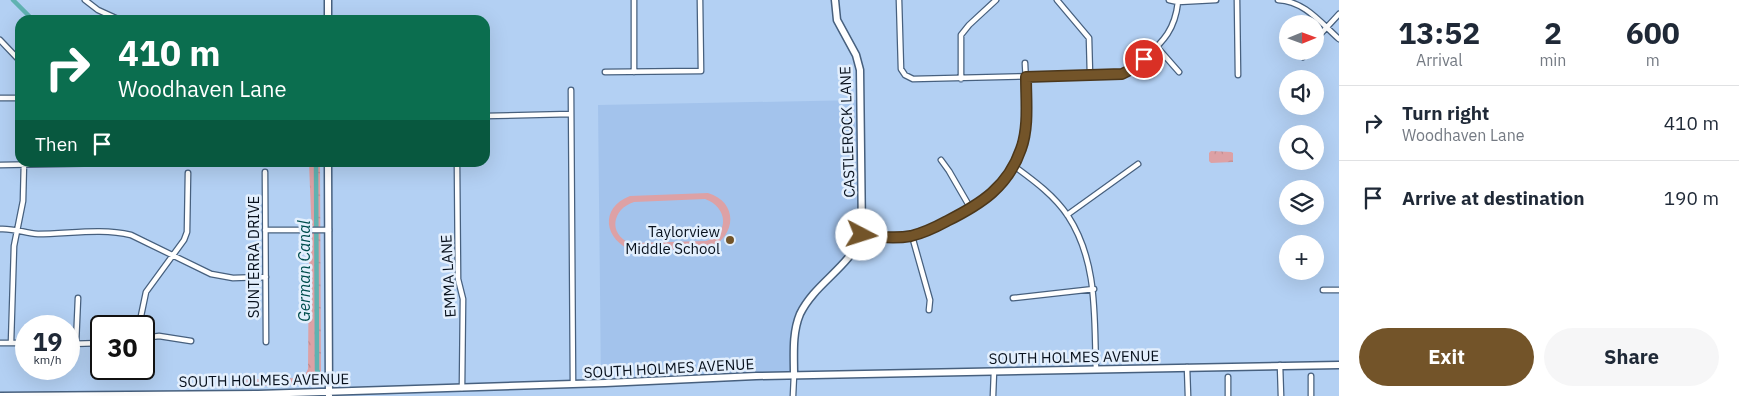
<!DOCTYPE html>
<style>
body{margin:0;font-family:"IBM Plex Sans",sans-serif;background:#f6f6f7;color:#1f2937;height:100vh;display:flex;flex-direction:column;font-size:19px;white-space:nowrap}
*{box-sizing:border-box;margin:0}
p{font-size:16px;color:#747a83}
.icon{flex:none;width:28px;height:28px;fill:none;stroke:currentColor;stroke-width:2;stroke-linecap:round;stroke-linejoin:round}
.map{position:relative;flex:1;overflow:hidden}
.drawer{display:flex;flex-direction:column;background:#fff;width:400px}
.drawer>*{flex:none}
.banner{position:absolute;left:15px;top:15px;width:475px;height:152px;border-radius:15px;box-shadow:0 5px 20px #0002;background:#0b6e4f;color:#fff;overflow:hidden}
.needle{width:32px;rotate:89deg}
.fabs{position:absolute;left:1279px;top:15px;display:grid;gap:10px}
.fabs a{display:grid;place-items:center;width:45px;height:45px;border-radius:50%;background:#fff;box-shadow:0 5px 20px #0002;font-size:25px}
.speed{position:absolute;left:15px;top:315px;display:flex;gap:10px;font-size:25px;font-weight:700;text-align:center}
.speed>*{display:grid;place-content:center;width:65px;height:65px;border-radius:50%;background:#fff;box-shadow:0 5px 20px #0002;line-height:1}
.speed small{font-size:12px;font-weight:400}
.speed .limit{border:2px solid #111;border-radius:8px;background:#fff;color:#111}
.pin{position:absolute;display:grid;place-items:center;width:42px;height:42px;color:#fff;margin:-21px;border:2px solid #fff;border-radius:50%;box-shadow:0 1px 5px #0007}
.me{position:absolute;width:55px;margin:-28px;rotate:95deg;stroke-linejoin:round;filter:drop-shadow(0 0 4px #0008)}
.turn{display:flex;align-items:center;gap:18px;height:105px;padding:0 20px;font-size:22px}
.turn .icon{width:65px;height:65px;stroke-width:2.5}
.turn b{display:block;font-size:35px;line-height:42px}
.then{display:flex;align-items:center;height:48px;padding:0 20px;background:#0003;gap:10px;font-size:19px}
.eta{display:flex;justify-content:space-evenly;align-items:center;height:85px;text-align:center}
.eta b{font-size:30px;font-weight:800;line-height:35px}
.primary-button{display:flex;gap:10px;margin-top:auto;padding:10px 20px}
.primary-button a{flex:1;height:58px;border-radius:30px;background:#735429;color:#fff;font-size:20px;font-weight:800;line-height:58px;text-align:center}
.primary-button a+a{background:#f6f6f7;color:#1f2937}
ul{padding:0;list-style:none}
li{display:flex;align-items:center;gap:15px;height:75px;padding:0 20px;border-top:1px solid #e0e1e3}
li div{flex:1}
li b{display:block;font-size:19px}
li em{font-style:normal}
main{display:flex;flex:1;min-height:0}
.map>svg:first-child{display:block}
.built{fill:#a3c3ec}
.green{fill:#dda1a5;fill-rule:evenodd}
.forest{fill:url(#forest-crowns)}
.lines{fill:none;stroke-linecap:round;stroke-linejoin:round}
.canal{stroke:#60b2b1;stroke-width:4.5}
.street-casing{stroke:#47607e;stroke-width:7}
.secondary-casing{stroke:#47607e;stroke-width:9}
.street{stroke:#fff;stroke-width:4.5}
.secondary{stroke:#fff;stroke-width:6}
.route-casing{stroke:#4b371b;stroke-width:12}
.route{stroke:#735429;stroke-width:9}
.poi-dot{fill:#735429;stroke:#e3effd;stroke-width:2}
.labels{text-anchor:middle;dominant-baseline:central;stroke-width:5;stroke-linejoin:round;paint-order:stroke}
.street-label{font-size:15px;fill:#08111d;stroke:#e3effd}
.poi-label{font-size:15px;fill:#08111d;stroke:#e3effd;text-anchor:end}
.water-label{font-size:16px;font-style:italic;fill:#004e4d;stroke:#e3effd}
</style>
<main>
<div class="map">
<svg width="1339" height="396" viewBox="0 0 1339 396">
<defs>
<pattern id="forest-crowns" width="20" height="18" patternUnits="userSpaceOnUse" patternTransform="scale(1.25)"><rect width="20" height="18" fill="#dda1a5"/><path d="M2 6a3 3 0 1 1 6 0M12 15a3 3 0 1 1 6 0" fill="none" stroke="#bc8a8e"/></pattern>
</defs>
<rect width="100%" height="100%" fill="#b3d0f3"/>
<!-- built -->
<path class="built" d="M861,100L862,235L858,244L812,296L797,325L794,375L601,384L598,105Z"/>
<!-- green -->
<path class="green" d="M708,193C738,202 737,235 710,248L633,251C604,240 599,208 630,196ZM705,199C728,207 730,234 706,241L630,243C608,234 612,209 634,202Z"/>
<!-- forest -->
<path class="forest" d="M1211,151L1231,152L1233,153V162L1211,163L1209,161V153Z
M309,163H320L321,374L315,384L232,387V380L300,378L305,375L308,369L309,242L312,238Z"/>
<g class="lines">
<!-- canal -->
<path class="canal" d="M13,0L33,20
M316,162L317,370L321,378"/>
<defs>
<path id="street" d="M85,0L98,10L120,20
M634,0V72
M899,0L901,69L905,75L913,79L1122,74C1131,71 1138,64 1145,58C1164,41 1175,29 1178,2
M1057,0L1089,38L1090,75
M1169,0L1178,2L1216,0
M1237,0L1238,75
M1278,0C1304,1 1320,22 1339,39
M0,40L20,61
M1315,40L1339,14
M1157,47L1179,72
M1303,57L1306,51
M605,72L701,71L700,0
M961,79V35L969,25L996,0
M571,90L573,384
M0,98H20
M485,116L571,114
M941,160L949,171L971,209
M457,162L458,279L463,299L462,388
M0,165L112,163
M1014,166C1033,180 1054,195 1068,216C1098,262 1094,316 1096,369
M265,172L266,342
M1067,215L1138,164
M0,229C13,228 25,233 38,234C69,234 101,228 131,235L211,274L233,278L266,277
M265,230H329
M862,235C878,237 895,239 911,236C923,233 935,227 946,221C983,203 1015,182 1024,139C1029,116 1026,86 1025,63
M912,236L930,300L929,310
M1323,290H1339
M1013,298L1094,289
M141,326V316L146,292L184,240L187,232L188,173
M144,338L159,336L191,341
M0,343H26
M11,343L14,246L23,201L24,162
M69,344L101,343
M76,344L78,298
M1280,365L1281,396
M1187,367L1188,396
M1311,376V396
M1228,377V396
M793,396L794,375
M993,396L994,371"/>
<path id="secondary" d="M328,0V20
M328,162L329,396
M794,375C794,355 792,333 800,314C815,283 849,268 862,235L860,70L856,55L837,20L835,0
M0,396L258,394L605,383L756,376L1339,365"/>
</defs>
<!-- street casing -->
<use href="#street" class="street-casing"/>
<!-- secondary casing -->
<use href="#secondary" class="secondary-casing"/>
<!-- street -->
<use href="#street" class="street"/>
<!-- secondary -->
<use href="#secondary" class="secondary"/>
</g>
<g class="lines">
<defs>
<path id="route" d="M862,235C878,237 895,239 911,236C923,233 936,227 947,221C981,204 1008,187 1021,149C1029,127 1026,101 1026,77L1122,74L1134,68L1144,59"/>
</defs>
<!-- route casing -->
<use href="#route" class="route-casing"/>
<!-- route -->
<use href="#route" class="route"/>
</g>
<!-- markers -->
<circle class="poi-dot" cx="730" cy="240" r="5"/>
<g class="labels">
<!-- street labels -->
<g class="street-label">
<text transform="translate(847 132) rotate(-92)">CASTLEROCK LANE</text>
<text transform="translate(253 257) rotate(-90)">SUNTERRA DRIVE</text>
<text transform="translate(448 276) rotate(-93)">EMMA LANE</text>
<text transform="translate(1074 357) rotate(-1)">SOUTH HOLMES AVENUE</text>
<text transform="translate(669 368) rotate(-3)">SOUTH HOLMES AVENUE</text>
<text transform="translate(264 380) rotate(-1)">SOUTH HOLMES AVENUE</text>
</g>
<!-- poi labels -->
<g class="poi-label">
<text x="720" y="231">Taylorview<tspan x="720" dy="17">Middle School</tspan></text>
</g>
<!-- water labels -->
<g class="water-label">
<text transform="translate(304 271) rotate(-90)">German Canal</text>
</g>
</g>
</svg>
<div class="fabs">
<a><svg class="needle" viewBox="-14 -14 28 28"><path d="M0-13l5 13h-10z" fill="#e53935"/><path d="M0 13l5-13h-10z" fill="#747a83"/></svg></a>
<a><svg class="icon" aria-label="sound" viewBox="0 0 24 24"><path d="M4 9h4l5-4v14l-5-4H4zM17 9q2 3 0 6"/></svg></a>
<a><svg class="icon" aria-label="search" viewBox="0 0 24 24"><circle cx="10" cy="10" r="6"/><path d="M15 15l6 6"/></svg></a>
<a><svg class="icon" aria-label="layers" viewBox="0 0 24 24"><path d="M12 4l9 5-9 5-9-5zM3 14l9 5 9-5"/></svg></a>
<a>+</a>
</div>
<div class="speed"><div>19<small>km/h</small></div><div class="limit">30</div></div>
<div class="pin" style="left:1144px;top:59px;background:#d93025"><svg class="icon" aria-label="arrive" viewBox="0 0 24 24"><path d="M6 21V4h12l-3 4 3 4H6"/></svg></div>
<svg class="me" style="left:862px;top:235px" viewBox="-20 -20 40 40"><circle r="19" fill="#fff"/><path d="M0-13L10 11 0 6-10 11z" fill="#735429"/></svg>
<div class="banner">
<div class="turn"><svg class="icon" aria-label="right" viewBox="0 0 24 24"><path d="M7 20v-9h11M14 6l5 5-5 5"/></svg><div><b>410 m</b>Woodhaven Lane</div></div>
<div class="then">Then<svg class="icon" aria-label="arrive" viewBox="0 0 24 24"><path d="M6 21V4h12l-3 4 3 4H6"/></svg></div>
</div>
</div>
<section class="drawer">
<div class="eta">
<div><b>13:52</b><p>Arrival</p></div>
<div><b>2</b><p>min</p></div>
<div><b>600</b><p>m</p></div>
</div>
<ul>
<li><svg class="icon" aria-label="right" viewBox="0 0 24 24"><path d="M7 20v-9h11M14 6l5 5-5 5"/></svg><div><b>Turn right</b><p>Woodhaven Lane</p></div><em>410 m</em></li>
<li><svg class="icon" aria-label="arrive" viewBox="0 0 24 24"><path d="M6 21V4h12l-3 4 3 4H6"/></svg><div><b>Arrive at destination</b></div><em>190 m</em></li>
</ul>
<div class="primary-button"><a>Exit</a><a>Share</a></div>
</section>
</main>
